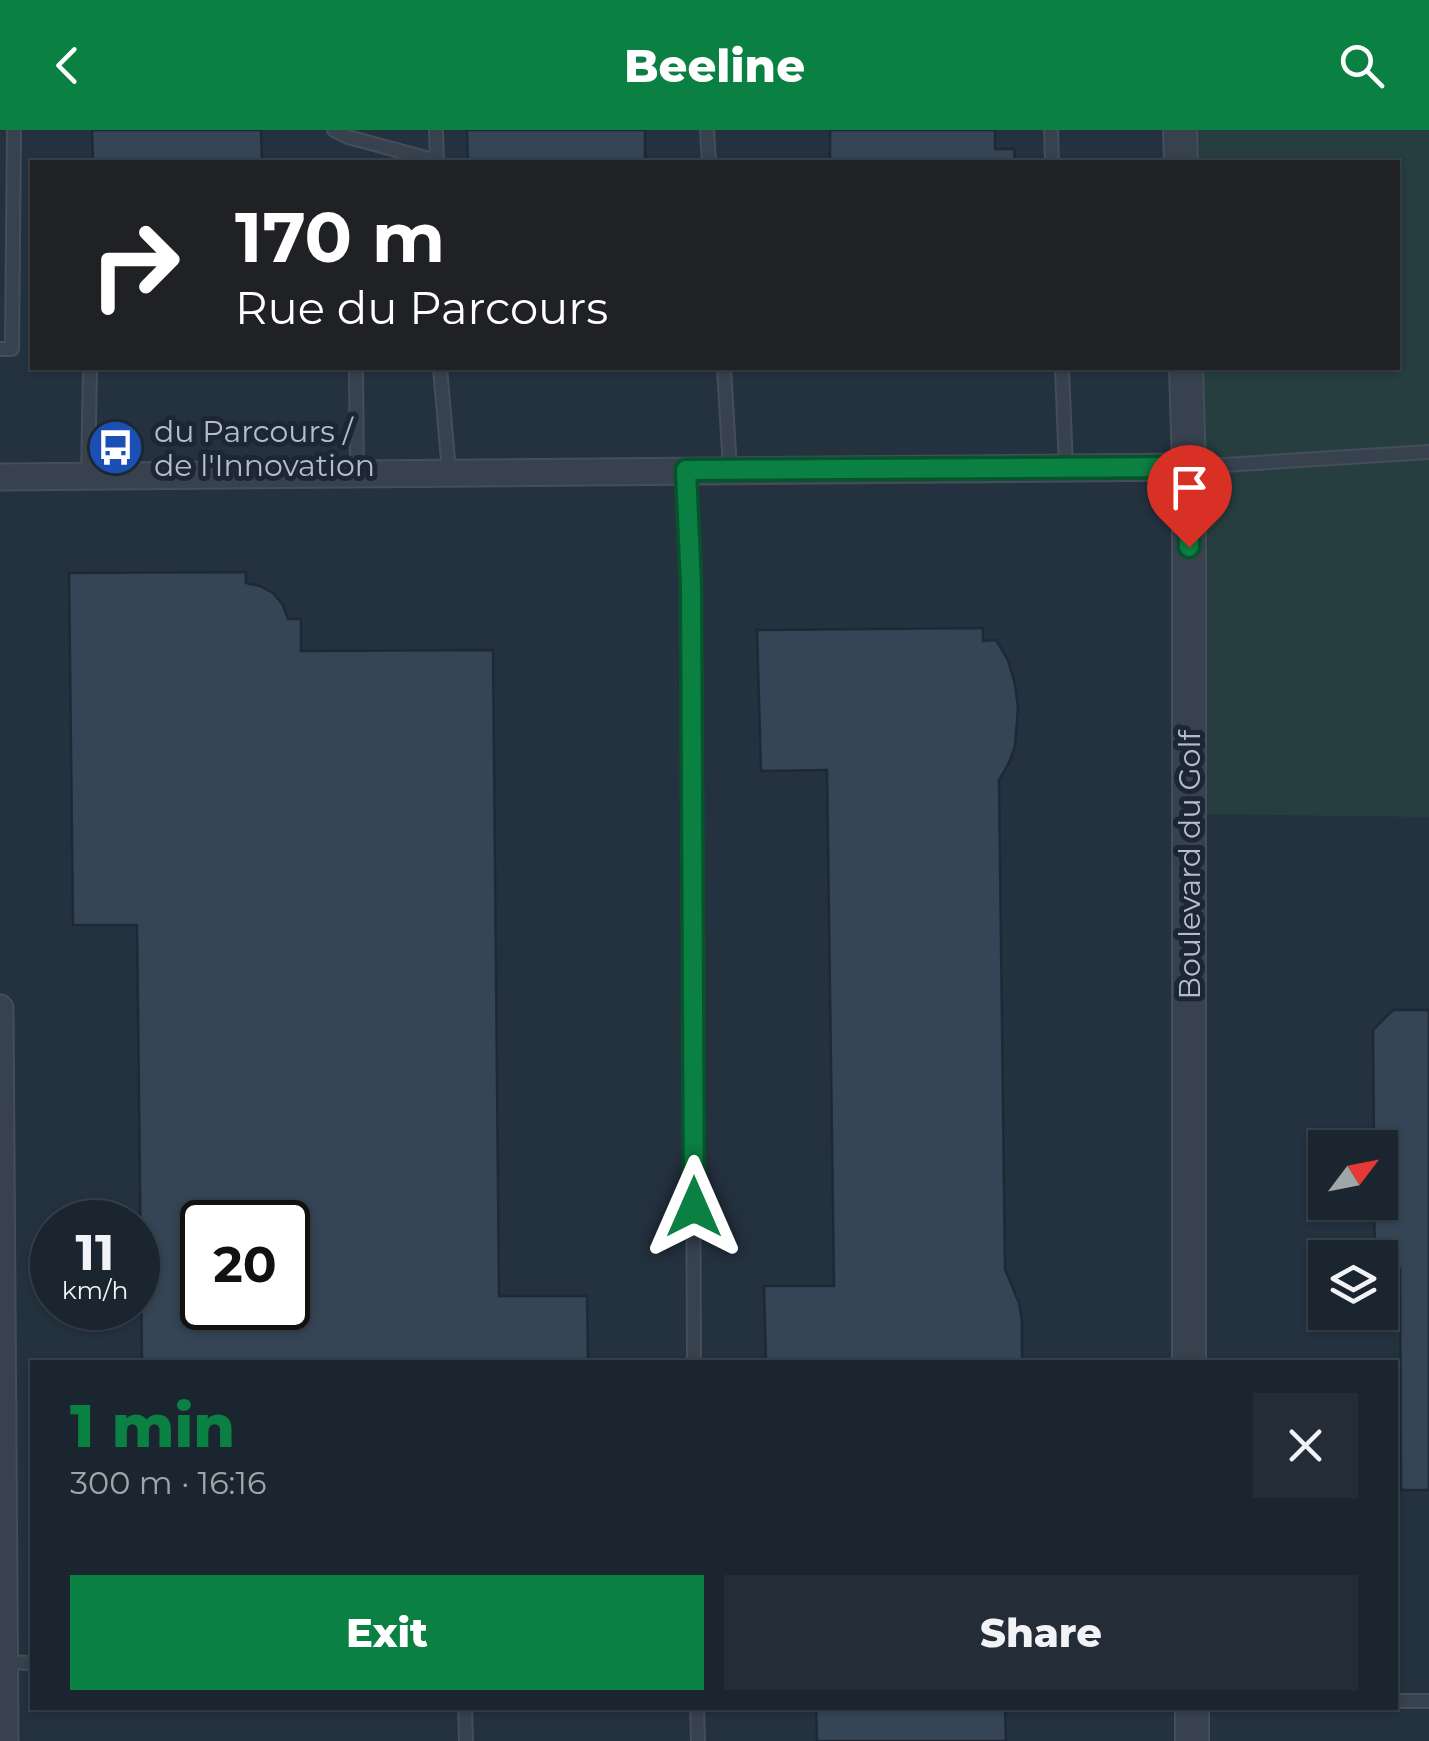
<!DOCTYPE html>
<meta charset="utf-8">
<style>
body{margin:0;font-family:Montserrat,sans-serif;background:#242d37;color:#f1f3f6;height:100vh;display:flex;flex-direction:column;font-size:38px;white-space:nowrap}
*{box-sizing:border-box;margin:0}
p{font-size:32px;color:#a0a5aa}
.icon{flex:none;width:55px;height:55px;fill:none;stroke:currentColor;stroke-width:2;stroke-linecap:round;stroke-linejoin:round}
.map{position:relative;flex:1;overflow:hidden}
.drawer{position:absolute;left:30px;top:1230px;width:1368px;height:350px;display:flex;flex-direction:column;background:#1b252f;border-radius:0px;box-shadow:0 2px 8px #0004,0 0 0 2px #39424b}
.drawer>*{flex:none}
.hud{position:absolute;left:30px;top:30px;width:1370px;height:210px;border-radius:0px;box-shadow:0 2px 8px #0004,0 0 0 2px #39424b;background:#202124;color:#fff;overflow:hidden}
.needle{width:65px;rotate:58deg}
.controls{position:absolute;left:1308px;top:1000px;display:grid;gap:20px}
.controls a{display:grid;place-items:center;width:90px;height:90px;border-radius:0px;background:#1b252f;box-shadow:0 2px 8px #0004,0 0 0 2px #39424b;font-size:50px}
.speed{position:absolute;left:30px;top:1070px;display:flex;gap:20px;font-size:50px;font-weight:700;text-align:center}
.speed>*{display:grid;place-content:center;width:130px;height:130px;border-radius:50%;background:#1b252f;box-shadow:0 2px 8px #0004,0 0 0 2px #39424b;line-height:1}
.speed small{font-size:25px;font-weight:400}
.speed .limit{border:5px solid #111;border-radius:15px;background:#fff;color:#111}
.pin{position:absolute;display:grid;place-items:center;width:85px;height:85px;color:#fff;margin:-102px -42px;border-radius:50% 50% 50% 0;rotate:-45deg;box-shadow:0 0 10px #0007}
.pin .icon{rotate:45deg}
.me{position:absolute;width:110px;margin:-55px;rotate:0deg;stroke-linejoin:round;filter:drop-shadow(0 0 8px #0008)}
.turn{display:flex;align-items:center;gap:35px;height:210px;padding:0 40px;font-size:45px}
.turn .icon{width:130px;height:130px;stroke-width:2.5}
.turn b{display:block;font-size:70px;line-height:85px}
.round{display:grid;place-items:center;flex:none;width:105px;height:105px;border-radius:0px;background:#242d37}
.headline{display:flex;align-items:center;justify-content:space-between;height:170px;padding:0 40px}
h1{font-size:60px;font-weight:800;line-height:75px;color:#0b8043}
.action{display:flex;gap:20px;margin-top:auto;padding:20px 40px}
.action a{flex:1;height:115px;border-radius:0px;background:#0b8043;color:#fff;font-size:40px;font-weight:800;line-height:115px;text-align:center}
.action a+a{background:#242d37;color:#f1f3f6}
header{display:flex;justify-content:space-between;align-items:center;height:130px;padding:0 40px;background:#0b8043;color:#fff;font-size:45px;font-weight:800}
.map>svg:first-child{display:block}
.green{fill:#263e40}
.building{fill:#354556;stroke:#1f2936;stroke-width:2.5;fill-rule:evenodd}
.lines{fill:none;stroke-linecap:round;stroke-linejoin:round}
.service-casing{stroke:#444e5b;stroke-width:16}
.minor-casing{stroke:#444e5b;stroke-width:29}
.tertiary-casing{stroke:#444e5b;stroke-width:36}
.service{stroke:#38424f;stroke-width:12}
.minor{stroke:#38424f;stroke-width:25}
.tertiary{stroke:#38424f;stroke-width:32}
.route-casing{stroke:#07532c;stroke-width:25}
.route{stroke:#0b8043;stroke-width:18}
.labels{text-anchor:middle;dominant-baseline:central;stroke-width:10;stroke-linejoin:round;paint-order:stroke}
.poi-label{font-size:30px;fill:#b4bdca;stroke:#1d2734;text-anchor:start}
.street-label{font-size:30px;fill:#b4bdca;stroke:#1d2734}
</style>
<header><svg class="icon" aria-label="back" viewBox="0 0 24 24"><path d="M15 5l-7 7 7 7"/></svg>Beeline<svg class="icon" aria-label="search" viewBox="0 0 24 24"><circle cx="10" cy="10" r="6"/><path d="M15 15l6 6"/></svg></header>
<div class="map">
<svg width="1429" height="1611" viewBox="0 0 1429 1611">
<rect width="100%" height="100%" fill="#24313f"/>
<!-- green -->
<path class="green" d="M1180,0H1429V687L1202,684L1188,238H1398V32H1181Z"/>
<!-- building -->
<path class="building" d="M92,0H261L262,32H93Z
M467,0H645V32H468Z
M830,0H995V19H1014L1015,32H830Z
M246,442V453L260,456L273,463L283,475L288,489H301V521L493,520L499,1166H587L588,1232H142L137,795H73L69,443ZM202,1092H288V1178H202Z
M983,498V511L996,510L1008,530L1015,554L1018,578L1015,616L1009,633L999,650L1005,1139L1019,1173L1022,1190V1232H766L764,1156H834L827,640L761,641L757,500Z
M1393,880H1429V1360H1401L1400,1139H1380V1128H1375L1374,1072H1380V1018H1374L1373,900Z
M816,1578H1005L1006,1611H817Z"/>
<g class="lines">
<defs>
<path id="service" d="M334,0L348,7L437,31
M436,0L437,32
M707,0L709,32
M1051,0L1052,32
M0,219H12L14,0
M356,238L357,343
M440,238L449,342
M724,238L730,339
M1062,238L1066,338
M1192,337L1429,322
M686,340L691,456L694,1232
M88,346L90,238
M5,1532L32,1533
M1395,1571H1429
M465,1578L466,1611
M697,1578L698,1611"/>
<path id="minor" d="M0,347L1189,337
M0,878L5,1611"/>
<path id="tertiary" d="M1180,0L1181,32
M1186,238L1189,337V1232
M1192,1578V1611"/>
</defs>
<!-- service casing -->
<use href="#service" class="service-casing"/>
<!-- minor casing -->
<use href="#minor" class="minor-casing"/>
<!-- tertiary casing -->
<use href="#tertiary" class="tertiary-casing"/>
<!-- service -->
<use href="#service" class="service"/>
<!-- minor -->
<use href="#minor" class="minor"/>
<!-- tertiary -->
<use href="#tertiary" class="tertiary"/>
</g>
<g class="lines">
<defs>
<path id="route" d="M694,1077L691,456L686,340L1189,337V417"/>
</defs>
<!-- route casing -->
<use href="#route" class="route-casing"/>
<!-- route -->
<use href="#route" class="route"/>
</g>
<!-- icons -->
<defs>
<symbol id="bus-disc" viewBox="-11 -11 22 22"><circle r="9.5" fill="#1a4fb4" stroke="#1d2734"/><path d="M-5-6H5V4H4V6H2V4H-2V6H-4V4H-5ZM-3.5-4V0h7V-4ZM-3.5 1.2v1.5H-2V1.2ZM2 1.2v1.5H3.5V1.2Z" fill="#fff"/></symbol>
</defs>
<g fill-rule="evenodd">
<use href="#bus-disc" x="84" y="286" width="63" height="63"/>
</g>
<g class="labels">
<!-- poi labels -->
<g class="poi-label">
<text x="154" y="301">du Parcours /<tspan x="154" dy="34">de l'Innovation</tspan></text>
</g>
<!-- street labels -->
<g class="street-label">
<text transform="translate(1189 735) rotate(-90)">Boulevard du Golf</text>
</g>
</g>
</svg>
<div class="controls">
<a><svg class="needle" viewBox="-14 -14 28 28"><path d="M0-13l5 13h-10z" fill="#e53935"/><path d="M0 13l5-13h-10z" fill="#a0a5aa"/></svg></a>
<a><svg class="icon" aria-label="layers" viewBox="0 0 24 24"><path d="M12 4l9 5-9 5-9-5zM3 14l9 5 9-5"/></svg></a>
</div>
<div class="speed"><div>11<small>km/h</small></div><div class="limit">20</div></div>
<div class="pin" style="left:1189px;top:417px;background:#d93025"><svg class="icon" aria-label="arrive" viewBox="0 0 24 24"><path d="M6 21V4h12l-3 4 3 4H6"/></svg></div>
<svg class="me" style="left:694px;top:1077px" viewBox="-20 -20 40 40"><path d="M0-17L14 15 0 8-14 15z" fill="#0b8043" stroke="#fff" stroke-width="4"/></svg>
<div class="hud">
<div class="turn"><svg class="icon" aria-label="right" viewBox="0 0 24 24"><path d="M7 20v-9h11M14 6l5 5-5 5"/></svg><div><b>170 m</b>Rue du Parcours</div></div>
</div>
<section class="drawer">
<div class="headline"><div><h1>1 min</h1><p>300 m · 16:16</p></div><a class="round"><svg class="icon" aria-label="close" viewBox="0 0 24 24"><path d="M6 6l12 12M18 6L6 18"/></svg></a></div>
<div class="action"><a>Exit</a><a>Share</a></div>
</section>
</div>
